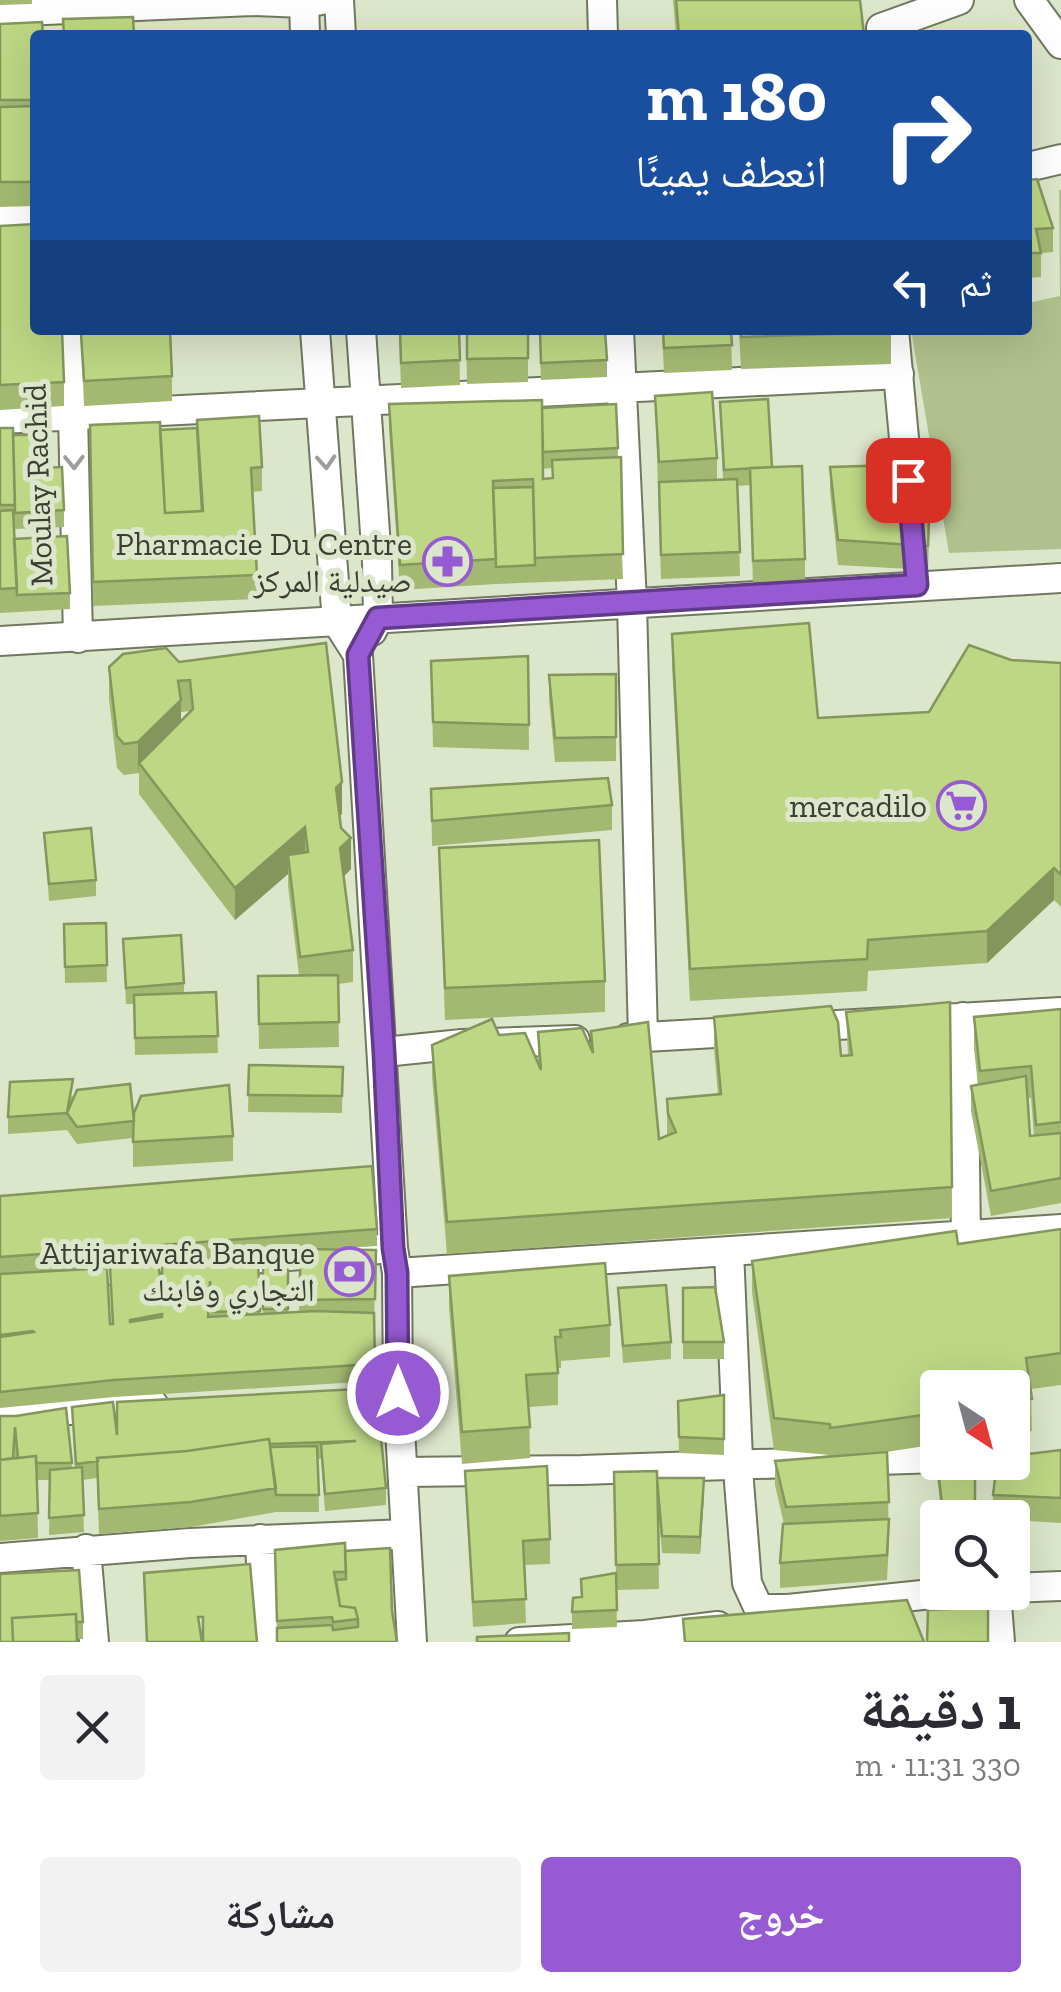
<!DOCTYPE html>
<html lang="ar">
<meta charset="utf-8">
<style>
body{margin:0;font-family:"Zilla Slab","Noto Naskh Arabic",serif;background:#f2f2f3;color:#2b2b33;direction:rtl;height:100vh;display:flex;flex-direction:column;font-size:38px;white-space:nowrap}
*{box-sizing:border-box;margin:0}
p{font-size:32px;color:#7c7c81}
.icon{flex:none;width:55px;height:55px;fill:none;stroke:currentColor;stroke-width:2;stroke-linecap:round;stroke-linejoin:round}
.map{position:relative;height:1642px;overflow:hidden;direction:ltr}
.side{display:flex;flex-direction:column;background:#fff;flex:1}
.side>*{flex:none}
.guide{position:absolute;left:30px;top:30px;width:1002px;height:305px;border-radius:10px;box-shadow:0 10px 40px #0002;direction:rtl;background:#1a4fa0;color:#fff;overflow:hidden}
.needle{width:65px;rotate:144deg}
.controls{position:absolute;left:920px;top:1370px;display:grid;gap:20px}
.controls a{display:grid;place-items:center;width:110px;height:110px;border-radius:10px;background:#fff;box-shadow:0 10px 40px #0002;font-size:50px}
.pin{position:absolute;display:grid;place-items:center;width:85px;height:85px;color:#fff;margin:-42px;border-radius:20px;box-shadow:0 5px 15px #0006}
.me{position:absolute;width:110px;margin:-55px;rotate:0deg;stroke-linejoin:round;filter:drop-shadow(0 0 8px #0008)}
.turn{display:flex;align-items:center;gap:35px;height:210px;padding:0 40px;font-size:45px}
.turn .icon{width:130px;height:130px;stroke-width:2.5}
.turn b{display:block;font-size:70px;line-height:85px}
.then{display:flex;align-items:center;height:95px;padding:0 40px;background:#0003;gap:20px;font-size:38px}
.round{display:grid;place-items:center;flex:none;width:105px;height:105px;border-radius:10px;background:#f2f2f3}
.headline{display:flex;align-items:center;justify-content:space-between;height:170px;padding:0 40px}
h1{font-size:60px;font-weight:800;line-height:75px}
.primary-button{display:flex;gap:20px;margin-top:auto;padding:20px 40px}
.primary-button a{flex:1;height:115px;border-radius:10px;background:#965bd2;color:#fff;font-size:40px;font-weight:800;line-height:115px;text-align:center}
.primary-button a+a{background:#f2f2f3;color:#2b2b33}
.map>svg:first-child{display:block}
.green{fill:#b0c18d}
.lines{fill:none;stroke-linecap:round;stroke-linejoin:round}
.minor-casing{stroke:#707860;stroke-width:32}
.minor{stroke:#fff;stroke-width:28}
.wall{fill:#a3b972;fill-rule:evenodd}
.shaded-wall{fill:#84965c}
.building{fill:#bdd784;stroke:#84965c;stroke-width:2.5;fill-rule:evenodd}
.oneway{stroke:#9c9e99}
.route-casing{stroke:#623b88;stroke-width:25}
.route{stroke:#965bd2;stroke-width:18}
.labels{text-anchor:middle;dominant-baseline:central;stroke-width:10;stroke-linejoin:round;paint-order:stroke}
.street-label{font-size:32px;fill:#3a3e33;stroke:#dce6ca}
.poi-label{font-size:32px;fill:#3a3e33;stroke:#dce6ca;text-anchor:end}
</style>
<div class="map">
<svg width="1061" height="1642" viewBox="0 0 1061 1642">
<rect width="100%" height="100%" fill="#dce6ca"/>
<!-- green -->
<path class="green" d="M1059,190H1061V549L949,553L911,330H1028V303L1060,296Z"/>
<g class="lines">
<defs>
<path id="minor" d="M304,0L305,35
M339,0L341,35
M602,0L603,35
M1029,0L1061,44
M0,12L252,1L304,3L322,0
M881,28L959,0
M1028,167L1061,159
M0,220L35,218
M66,330L73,414L78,638
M315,330L337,622L358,655L393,1248L397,1273L398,1393L412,1642
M361,330L377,562L378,619L372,631
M619,330L632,603L643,1038
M894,330L910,503
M0,419L899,374
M0,641L1061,578
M963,1017L966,1237
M803,1027L1061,1012
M628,1038L750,1031
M384,1052L462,1044L575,1040
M729,1251L739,1482L747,1583L757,1605L767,1609H788L951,1592
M397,1273L1061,1229
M0,1278L393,1248
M0,1415L153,1404
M403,1472L582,1470L938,1458
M260,1539L264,1642
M86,1549L94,1642
M0,1558L190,1543L406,1534
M1012,1588L1061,1586
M996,1592L1000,1642
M519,1642L645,1635L718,1626"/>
</defs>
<!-- minor casing -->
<use href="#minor" class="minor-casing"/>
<!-- minor -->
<use href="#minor" class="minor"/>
</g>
<!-- wall -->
<path class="wall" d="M0,0H32V4L0,5Z
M673,0H860L864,35H676Z
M0,24L35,35V206L0,207Z
M1028,180L1053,228V252L1041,253V277L1028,278Z
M0,226L64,382V406L0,410Z
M399,330H459L460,385L401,388Z
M466,330H528V382L467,384Z
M539,330H605L607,377L541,380Z
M662,330H731L732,370L664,373Z
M739,330H891V364L741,369Z
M81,334L172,376V401L84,406Z
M655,396L717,458V479H723L720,402L772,467L805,559V584L753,585L750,485L738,486L740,576L661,579Z
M389,404L542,408L616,404L623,579L496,584L400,590L389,429ZM552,468V478L543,479V469Z
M90,425L160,430L262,467V491L252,492L257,599L93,606Z
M0,428L13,435L44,468L64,510V527L14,529V539L70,593V609L0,613Z
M830,467L931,489L928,570L838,565L830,491Z
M672,634L818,718L929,712L1011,660L1061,663V907L1054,900L987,963L868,971L867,991L690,1001L672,666Z
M528,656L529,750L433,747L431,661Z
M179,662L342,814L339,816L341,828L351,869L344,876L353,950V982L338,984L339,1047L259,1049L258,976L299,975L288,886V874L235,920L139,794V773L124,775L117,768L109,699V667ZM190,711L181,721V712Z
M616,674V761L555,762L549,700V675Z
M431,789L612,805V830L432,846Z
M44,833L96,880V896L49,901Z
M439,848L605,981V1012L445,1020Z
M106,923L107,982L65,983L64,924Z
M123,939L184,983V993L216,992L218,1053L135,1055L134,1004H126Z
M950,1002L952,1218L447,1254L432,1077V1045L499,1035L538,1063V1032L591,1049V1031L659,1139L667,1136V1099L718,1094L714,1049V1017L841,1056L848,1055L846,1012Z
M1061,1009V1203L991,1216L971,1111V1086L978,1085L974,1049V1017ZM1028,1098H1031L1034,1136H1030Z
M249,1065L343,1067L342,1113L248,1112Z
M73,1096L72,1102L133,1120L233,1136V1161L133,1167V1138L77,1144L67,1130L8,1134V1117Z
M0,1196L377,1229V1246L332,1249L376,1250L374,1323L375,1381L114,1397L0,1408ZM300,1252L299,1312L288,1313V1254L263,1257V1314H260V1311L183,1261ZM158,1263H162V1291ZM114,1266L110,1267L112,1324H110L35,1272Z
M1061,1229V1385L1031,1389L1032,1431L1012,1434V1388H938V1444L886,1452H887L889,1543L887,1580L780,1588V1563L784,1524L775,1485V1461L830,1455L774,1450L752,1292V1261L958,1244Z
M449,1276L610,1325V1357L561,1361V1368H558V1405L529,1407L530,1458L462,1464L449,1308Z
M618,1288L671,1342V1359L623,1363Z
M683,1288L724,1342V1359H683Z
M376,1388L386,1488V1505L325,1511L321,1459H318L319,1512H276L191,1527L99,1534L97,1478L82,1480L84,1532L49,1535L50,1480H37L38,1538L0,1541V1416H16L66,1408L72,1468H75L72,1407L117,1435Z
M724,1395V1455L679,1453L678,1401Z
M1061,1450V1523L1012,1520V1518H993V1495Z
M937,1460L975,1518H942L937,1477Z
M465,1471L550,1539V1564L524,1565L526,1623L473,1627Z
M614,1472L657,1478L704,1495L700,1554L662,1553L658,1504L659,1589L616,1590L617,1627L572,1629V1612L581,1597V1579L616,1573Z
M275,1550L345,1551L392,1611L397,1642H277Z
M0,1574L83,1622V1639H77Z"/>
<!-- shaded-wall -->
<path class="shaded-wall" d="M181,700V732L139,763L138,774V742Z
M342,782V814L336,819V788Z
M305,827V859L288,855V874L235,920V888Z
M351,838V869L340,880V848Z
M1054,868V900L987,963V931Z
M704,1478V1495L700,1554V1537Z
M975,1502V1518H943V1513Z"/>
<!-- building -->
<path class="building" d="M676,0H860L864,35H679Z
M133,17L134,35H64L63,19Z
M42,22L43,35H35V100H0V24Z
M35,106V182H0V107Z
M1037,179L1053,228L1036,229L1041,253H1028V180Z
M35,224V330H62L64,382L0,385V226Z
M141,330H170L172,376L84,381L81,334Z
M400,330H459L460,360L401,363Z
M467,330H528V358L467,359Z
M540,330H605L607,360L541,363Z
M663,330H731L732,345L664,348Z
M741,330H891V332L741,337Z
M712,392L717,458L659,462L655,396Z
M768,399L772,467L724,470L720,402Z
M542,400L543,479L553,478L552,460L621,457L623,554L535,558L533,479L493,481L496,559L400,565L389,404Z
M616,404L618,448L543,452L542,408Z
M259,416L262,467L251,468L257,575L93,582L90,425L160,422L165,513L203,511L197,420Z
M0,428H13L15,505H0Z
M197,428L202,511L165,513L160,430Z
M13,435H42L44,468L62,467L64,510L15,513Z
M931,464L928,546L838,540L830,467Z
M802,466L805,559L753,561L750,468Z
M737,479L740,552L661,555L659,482Z
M533,487L535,565L496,567L493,488Z
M13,510L17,588L0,589V511Z
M67,536L70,593L17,595L14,539Z
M809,623L818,718L929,712L969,645L1011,660L1061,663V875L1054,868L987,931L868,940L867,959L690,969L672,634Z
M326,643L342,782L336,788L341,828L351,838L340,848L353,950L300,957L288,855L308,852L305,827L235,888L139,763L193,709L190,680L178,681L181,700L138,742L124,744L117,736L109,667L123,654L166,648L179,662Z
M528,656L529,725L433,722L431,661Z
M616,674V737L555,738L549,675Z
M608,778L612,805L432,821L431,789Z
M91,828L96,880L49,884L44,833Z
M599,840L605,981L445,988L439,848Z
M106,923L107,965L65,967L64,924Z
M181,935L184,983L126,988L123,939Z
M338,975L339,1022L259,1024L258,976Z
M216,992L218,1036L135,1038L134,995Z
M950,1002L952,1187L447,1222L432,1045L492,1019L499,1035L525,1033L541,1070L538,1032L582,1028L593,1053L591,1031L648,1022L659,1139L676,1132L668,1114L667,1099L721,1094L714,1017L831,1006L838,1022L841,1056L852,1055L846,1012Z
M1061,1009V1122L1036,1125L1031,1066L980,1071L974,1017Z
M249,1065L343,1067L342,1096L248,1095Z
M1026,1076L1030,1136L1061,1133V1178L991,1191L971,1086Z
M73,1079L67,1113L77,1090L130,1084L134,1121L77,1127L67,1113L8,1117L10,1082Z
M229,1085L233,1136L133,1142L134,1113L141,1096Z
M372,1166L377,1229L0,1257V1196Z
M1061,1229V1353L1026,1358L1032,1399L1012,1402V1388H938V1413L830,1428V1424L774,1418L752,1261L956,1231L958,1244Z
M301,1249L376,1250L375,1299L299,1300Z
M288,1254V1309H263V1257Z
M258,1258L260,1311L212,1312L210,1281L208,1317L315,1311L374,1313L375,1364L114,1380L0,1392V1337L34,1332L33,1331L0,1335V1274L107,1268L110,1324H113L110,1267L158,1262L162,1292V1262ZM162,1314V1317L130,1322V1320Z
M605,1263L610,1325L560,1330L561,1337H555L558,1373L526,1375L530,1427L462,1432L449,1276Z
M666,1285L671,1342L623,1346L618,1288Z
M715,1287L724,1342H683V1288Z
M376,1388L386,1488L325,1494L321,1444L356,1441L270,1444L269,1439L187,1451L97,1458L98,1461L76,1464L72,1407L113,1402L117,1435V1402Z
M724,1395V1439L679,1437L678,1401Z
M66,1408L72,1463H36V1456L18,1458L15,1427L13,1458L0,1460V1416H16Z
M269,1439L276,1488L191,1502L99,1509L97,1458L187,1451Z
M317,1446L319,1495H276L270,1447Z
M1061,1450V1498L993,1495L997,1462H1012V1456Z
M887,1452L889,1502L786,1507L775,1461Z
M36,1456L38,1513L0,1516V1460Z
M937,1460L938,1462H975V1502L943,1513Z
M547,1466L550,1539L523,1541L526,1599L473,1602L465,1471Z
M82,1467L84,1515L49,1518L50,1470Z
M657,1471L659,1564L616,1565L614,1472Z
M657,1478H704L700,1537L662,1536Z
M889,1519L887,1555L780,1563L783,1524Z
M345,1543L346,1572H334L340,1606L355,1608L358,1619L333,1622L332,1617L277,1621L275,1550Z
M390,1548L392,1611L397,1642H277V1628L332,1625L333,1630L358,1627V1619L355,1608L340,1606L336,1580L346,1579L345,1551Z
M250,1564L257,1642H203V1617H198L202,1642H147L144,1573Z
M79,1570L83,1622H76V1614L12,1618L13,1642H0V1574Z
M616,1573L617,1610L572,1612L573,1598L582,1597L581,1579Z
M907,1600L924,1642H685L683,1619Z
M988,1607V1642H927L928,1610Z
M76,1614L77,1642H13L12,1618Z
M569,1633V1642H477V1637Z"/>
<!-- one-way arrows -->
<defs><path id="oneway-chevron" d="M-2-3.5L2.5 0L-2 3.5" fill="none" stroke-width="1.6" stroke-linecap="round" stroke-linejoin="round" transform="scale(2.5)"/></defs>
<g class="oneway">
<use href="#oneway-chevron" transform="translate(74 462) rotate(89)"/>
<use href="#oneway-chevron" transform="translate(326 462) rotate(86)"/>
</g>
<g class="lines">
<defs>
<path id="route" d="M398,1393L397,1273L393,1248L384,1052L358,655L378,618L917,585L908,480"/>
</defs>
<!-- route casing -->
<use href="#route" class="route-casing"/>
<!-- route -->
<use href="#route" class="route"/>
</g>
<!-- icons -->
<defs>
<symbol id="pharmacy-ring" viewBox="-11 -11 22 22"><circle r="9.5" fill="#dce6ca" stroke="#965bd2" stroke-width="1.5"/><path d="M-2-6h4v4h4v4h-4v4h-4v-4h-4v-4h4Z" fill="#965bd2"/></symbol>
<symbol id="supermarket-ring" viewBox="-11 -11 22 22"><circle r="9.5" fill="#dce6ca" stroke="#965bd2" stroke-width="1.5"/><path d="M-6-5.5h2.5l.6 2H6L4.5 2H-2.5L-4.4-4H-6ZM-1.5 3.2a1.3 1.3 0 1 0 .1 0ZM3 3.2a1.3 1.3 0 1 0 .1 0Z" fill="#965bd2"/></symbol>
<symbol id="bank-ring" viewBox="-11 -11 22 22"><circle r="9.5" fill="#dce6ca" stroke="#965bd2" stroke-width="1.5"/><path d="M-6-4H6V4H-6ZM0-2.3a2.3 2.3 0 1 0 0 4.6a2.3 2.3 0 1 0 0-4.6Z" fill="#965bd2"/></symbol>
</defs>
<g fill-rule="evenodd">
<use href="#pharmacy-ring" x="420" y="534" width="55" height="55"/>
<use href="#supermarket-ring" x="934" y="778" width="55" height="55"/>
<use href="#bank-ring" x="322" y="1244" width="55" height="55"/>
</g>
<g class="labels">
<!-- street labels -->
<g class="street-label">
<text transform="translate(38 485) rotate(-92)">Moulay Rachid</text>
</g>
<!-- poi labels -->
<g class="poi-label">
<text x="412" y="544">Pharmacie Du Centre<tspan x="412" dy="37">صيدلية المركز</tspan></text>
<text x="927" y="806">mercadilo</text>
<text x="315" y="1253">Attijariwafa Banque<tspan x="315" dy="37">التجاري وفابنك</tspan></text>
</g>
</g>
</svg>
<div class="controls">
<a><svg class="needle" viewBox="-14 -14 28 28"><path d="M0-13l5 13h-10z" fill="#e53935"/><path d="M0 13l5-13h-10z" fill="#7c7c81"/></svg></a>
<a><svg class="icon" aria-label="search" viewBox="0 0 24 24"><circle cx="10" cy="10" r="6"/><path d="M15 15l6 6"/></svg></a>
</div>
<div class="pin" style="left:908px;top:480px;background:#d93025"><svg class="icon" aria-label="arrive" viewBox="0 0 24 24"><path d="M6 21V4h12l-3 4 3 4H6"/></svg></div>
<svg class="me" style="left:398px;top:1393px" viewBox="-20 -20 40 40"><circle r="17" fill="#965bd2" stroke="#fff" stroke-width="3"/><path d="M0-11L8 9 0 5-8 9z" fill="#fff"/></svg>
<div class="guide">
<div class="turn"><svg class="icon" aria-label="right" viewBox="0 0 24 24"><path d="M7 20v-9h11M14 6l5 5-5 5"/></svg><div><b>180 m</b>انعطف يمينًا</div></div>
<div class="then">ثم<svg class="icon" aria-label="left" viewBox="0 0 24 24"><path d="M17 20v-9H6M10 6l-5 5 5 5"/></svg></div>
</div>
</div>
<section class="side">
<div class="headline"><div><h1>1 دقيقة</h1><p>330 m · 11:31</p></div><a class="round"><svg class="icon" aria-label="close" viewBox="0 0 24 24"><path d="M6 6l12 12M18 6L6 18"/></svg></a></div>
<div class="primary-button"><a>خروج</a><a>مشاركة</a></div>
</section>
